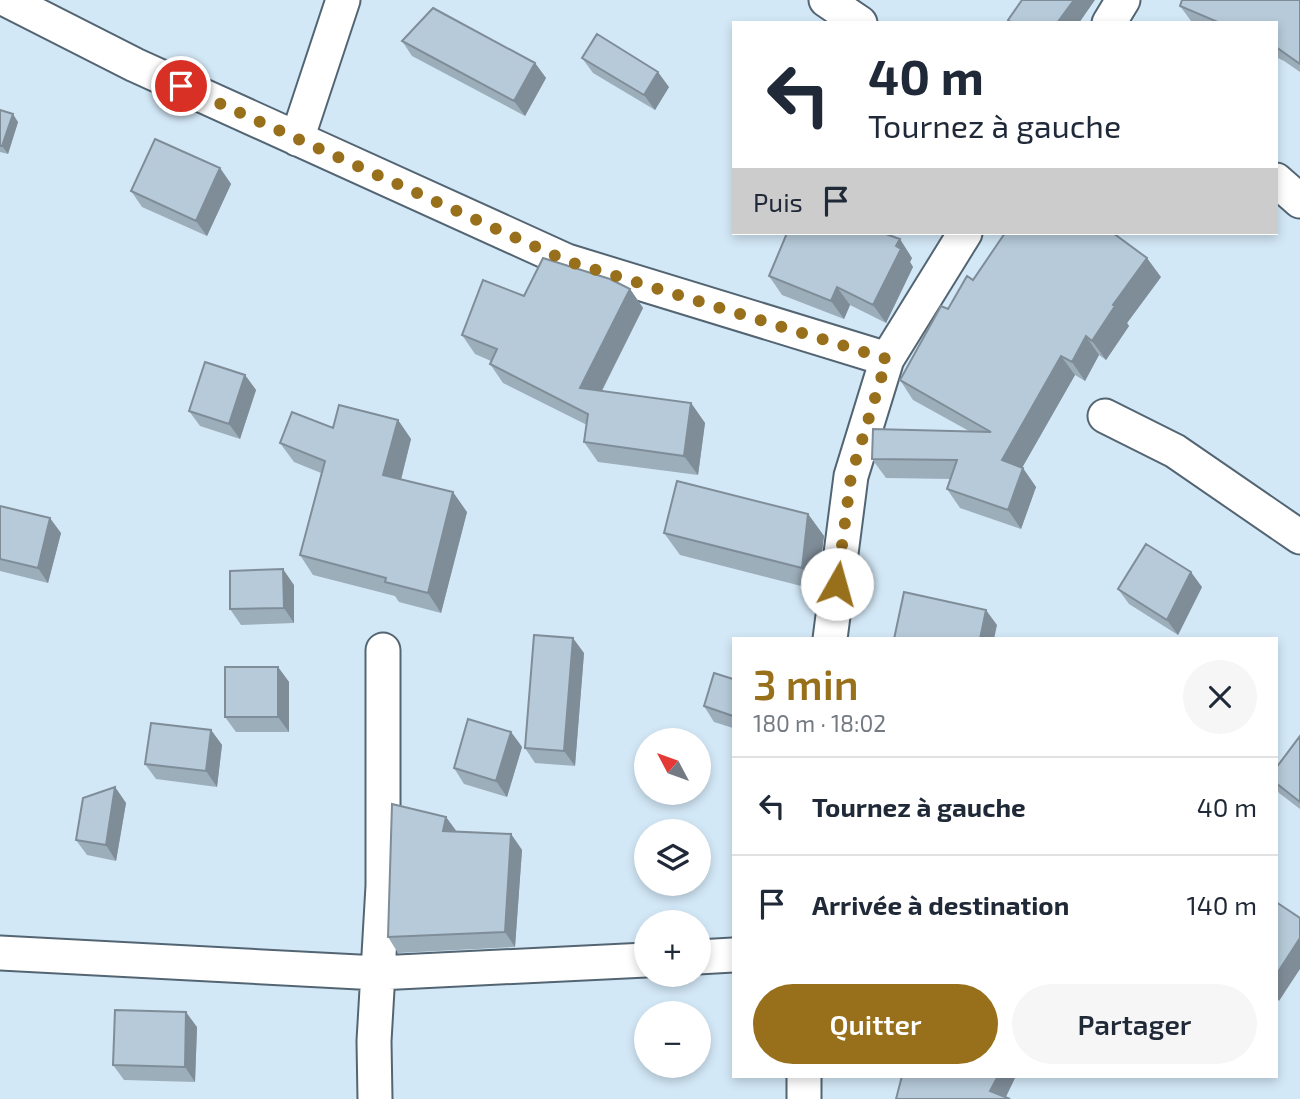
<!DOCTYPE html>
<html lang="fr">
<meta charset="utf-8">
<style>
body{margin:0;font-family:"Exo 2",sans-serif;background:#f6f6f7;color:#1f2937;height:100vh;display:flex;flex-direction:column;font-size:26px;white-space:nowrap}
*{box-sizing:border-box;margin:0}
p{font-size:23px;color:#747a83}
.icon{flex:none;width:38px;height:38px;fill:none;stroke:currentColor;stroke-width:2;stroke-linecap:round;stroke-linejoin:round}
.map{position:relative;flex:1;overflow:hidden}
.details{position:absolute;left:732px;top:637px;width:546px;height:441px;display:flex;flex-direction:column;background:#fff;border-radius:0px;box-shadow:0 4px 10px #0003}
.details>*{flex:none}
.guide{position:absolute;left:732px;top:21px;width:546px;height:214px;border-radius:0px;box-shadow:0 4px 10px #0003;background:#fff;color:#1f2937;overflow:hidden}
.needle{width:46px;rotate:311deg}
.buttons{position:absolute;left:634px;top:728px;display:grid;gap:14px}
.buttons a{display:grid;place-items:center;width:77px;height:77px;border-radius:50%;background:#fff;box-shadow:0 4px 10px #0003;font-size:35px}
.pin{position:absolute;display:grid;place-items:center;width:60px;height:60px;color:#fff;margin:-30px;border:4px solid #fff;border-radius:50%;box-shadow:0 2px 7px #0007}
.me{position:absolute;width:77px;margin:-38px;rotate:7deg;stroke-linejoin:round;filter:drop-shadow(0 0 5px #0008)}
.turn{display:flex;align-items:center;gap:24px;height:147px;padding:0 21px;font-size:32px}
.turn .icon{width:91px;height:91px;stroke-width:2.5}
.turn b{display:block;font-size:49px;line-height:60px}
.then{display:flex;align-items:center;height:66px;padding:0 21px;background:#0003;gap:14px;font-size:26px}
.round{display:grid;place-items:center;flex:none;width:74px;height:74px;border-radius:37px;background:#f6f6f7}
.headline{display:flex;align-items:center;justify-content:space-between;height:119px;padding:0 21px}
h1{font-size:42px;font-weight:600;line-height:52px;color:#986f1b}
.cta{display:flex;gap:14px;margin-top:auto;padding:14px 21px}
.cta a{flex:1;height:80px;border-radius:42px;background:#986f1b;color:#fff;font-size:28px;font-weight:600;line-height:80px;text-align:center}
.cta a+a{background:#f6f6f7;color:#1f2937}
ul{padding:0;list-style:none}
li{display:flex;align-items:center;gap:21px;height:98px;padding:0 21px;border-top:2px solid #e0e1e3}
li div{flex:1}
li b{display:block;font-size:26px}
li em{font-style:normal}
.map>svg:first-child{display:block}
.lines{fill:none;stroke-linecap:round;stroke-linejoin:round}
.street-casing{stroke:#536572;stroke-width:37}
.street{stroke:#fff;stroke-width:33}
.wall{fill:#9daebb}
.shaded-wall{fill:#7f8d98}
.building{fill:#b6cad9;stroke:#7f8d98;stroke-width:2}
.route{stroke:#986f1b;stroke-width:12;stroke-dasharray:0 21.6}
</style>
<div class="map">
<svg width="1300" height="1099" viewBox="0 0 1300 1099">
<rect width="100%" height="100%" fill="#d3e8f7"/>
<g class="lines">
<defs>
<path id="street" d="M7,0L135,65L567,261L887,359
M826,0L860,23
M1109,23L1123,0
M297,139L343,0
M1276,180L1300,201
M1105,416L1175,451L1300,537
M830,639L851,476L887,359L965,233
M0,953L378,973L646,960
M698,957L733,955
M804,1076V1099
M375,1099L374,1041L383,886V650"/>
</defs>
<!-- street casing -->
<use href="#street" class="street-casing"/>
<!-- street -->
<use href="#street" class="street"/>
</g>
<!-- wall -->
<path class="wall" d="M1300,0V72L1284,61L1276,57V23H1195L1191,21L1180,6Z
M402,41L535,63L546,78L525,116L412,56Z
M582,58L669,87L655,110L593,73Z
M0,110L18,122L8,154L0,152Z
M220,168L231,184L207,236L142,207L131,191Z
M912,258L910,262L913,267L886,323L850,305L844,319L782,295L769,276Z
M1161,277L1127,323L1129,326L1106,360L1099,355L1085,381L1075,375L1022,468L1036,487L1021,529L960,508L947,489L950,479L886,478L872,459L969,431L913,400L900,380L973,280Z
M630,289L643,308L602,391L691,403L705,423L698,475L598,462L584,442L587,425L503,383L490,364L491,361L475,354L462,335Z
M245,375L256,390L240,439L200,426L189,411Z
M398,420L411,439L401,480L467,512L441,613L399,602L395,596L313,575L300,555L321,473L294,462L280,443L333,428Z
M0,506L61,533L48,583L0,571Z
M808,514L824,536L817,590L680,555L664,533Z
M294,585V623L241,625L230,609Z
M1202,587L1178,635L1129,604L1118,589Z
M584,653L575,766L535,763L525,748Z
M278,667L289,682V732H236L225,717Z
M733,679V728L714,722L704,706Z
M211,730L222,745L217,787L156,779L145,764Z
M511,732L522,747L507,797L464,784L454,768Z
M1300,736V809L1279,793L1276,788V768Z
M115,787L126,803L116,861L87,855L76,840Z
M446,817L456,831L511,834L522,850L515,947L398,953L388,937Z
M197,1027L195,1082L124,1080L113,1065Z"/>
<!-- shaded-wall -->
<path class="shaded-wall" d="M1074,0H1095L1079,23H1057Z
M535,63L546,78L525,116L514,101Z
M658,72L669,87L655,110L644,95Z
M13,114L18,122L8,154L2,146Z
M220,168L231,184L207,236L196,221Z
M900,239L912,258L910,262L913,267L886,323L873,305L896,246Z
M1147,258L1161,277L1127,323L1129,326L1106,360L1092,341L1113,305Z
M837,287L850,305L844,319L831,301Z
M630,289L643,308L593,408L580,388Z
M1086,336L1099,355L1085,381L1072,362Z
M1061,356L1075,375L1015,480L1002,460Z
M245,375L256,390L240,439L229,424Z
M691,403L705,423L698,475L684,456Z
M398,420L411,439L397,495L383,475Z
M1023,468L1036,487L1021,529L1008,510Z
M453,492L467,512L441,613L428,593Z
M808,514L824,536L817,590L802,568Z
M50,518L61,533L48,583L38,568Z
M283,569L294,585V623L284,608Z
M1191,572L1202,587L1178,635L1167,620Z
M986,610L997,625L994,639H980Z
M573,638L584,653L575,766L564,751Z
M278,667L289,682V732L278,717Z
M211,730L222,745L217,787L206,771Z
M511,732L522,747L507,797L496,781Z
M115,787L126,803L116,861L106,845Z
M446,817L457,832L443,831Z
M511,834L522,850L515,947L505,932Z
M1300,938V969L1279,1001L1276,996V975Z
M186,1012L197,1027L195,1082L185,1067Z
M998,1076H1016L1005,1099L990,1091Z"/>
<!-- building -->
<path class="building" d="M1022,0H1074L1057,23H1012L1008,20Z
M1182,0H1300V64L1276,47V23H1220L1180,6Z
M433,8L535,63L514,101L402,41Z
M597,34L658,72L644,95L582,58Z
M0,110L13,114L2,146H0Z
M155,139L220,168L196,221L131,191Z
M787,233H883L900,239L896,246L901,249L873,305L837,287L831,301L769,276Z
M1005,233H1113L1147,258L1113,305L1115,306L1092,341L1086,336L1072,362L1061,356L1002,460L1023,468L1008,510L947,489L957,460L872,459L873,429L991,432L900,380L941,306L948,309L967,276L973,280Z
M543,258L610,279L630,289L580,388L691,403L684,456L584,442L588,414L490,364L497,349L462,335L483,280L524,296Z
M205,362L245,375L229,424L189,411Z
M339,405L398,420L383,475L453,492L428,593L385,582L386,578L300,555L325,461L280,443L292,412L333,428Z
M677,481L808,514L802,568L664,533Z
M0,506L50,518L38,568L0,559Z
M1146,544L1191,572L1167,620L1118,589Z
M283,569L284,608L230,609V571Z
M904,592L986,610L980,639H894Z
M534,635L573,638L564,751L525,748Z
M225,667H278V717H225Z
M714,673L733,679V716L704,706Z
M468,719L511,732L496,781L454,768Z
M151,723L211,730L206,771L145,764Z
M1300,736V802L1276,783V768Z
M115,787L106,845L76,840L83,798Z
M392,804L446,817L443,831L511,834L505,932L388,937Z
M1276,902L1300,918V938L1276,975Z
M115,1010L186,1012L185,1067L113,1065Z
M902,1076H998L990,1091L1010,1099H896Z"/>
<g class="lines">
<!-- route -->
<path class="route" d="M181,86L567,261L887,359L851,476L837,584"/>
</g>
</svg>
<div class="buttons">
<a><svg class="needle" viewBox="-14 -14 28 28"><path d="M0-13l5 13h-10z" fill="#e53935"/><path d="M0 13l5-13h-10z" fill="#747a83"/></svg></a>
<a><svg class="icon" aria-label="layers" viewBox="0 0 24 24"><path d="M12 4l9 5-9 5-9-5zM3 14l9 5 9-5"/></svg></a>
<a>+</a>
<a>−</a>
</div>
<div class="pin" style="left:181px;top:86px;background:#d93025"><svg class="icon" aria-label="arrive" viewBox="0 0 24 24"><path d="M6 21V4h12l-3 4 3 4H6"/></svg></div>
<svg class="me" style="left:837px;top:584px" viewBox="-20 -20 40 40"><circle r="19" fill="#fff"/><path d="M0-13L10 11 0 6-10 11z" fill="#986f1b"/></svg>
<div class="guide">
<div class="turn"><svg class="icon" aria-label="left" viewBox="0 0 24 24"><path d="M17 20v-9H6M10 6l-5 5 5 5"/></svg><div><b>40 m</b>Tournez à gauche</div></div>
<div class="then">Puis<svg class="icon" aria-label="arrive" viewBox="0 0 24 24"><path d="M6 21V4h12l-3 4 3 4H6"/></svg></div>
</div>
<section class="details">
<div class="headline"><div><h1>3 min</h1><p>180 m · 18:02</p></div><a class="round"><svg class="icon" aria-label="close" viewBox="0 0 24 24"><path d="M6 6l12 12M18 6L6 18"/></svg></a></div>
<ul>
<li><svg class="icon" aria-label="left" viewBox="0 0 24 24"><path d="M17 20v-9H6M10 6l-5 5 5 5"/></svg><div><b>Tournez à gauche</b></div><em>40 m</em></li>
<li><svg class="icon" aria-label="arrive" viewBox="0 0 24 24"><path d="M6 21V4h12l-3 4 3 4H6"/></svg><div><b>Arrivée à destination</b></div><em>140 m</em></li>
</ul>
<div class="cta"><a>Quitter</a><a>Partager</a></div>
</section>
</div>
